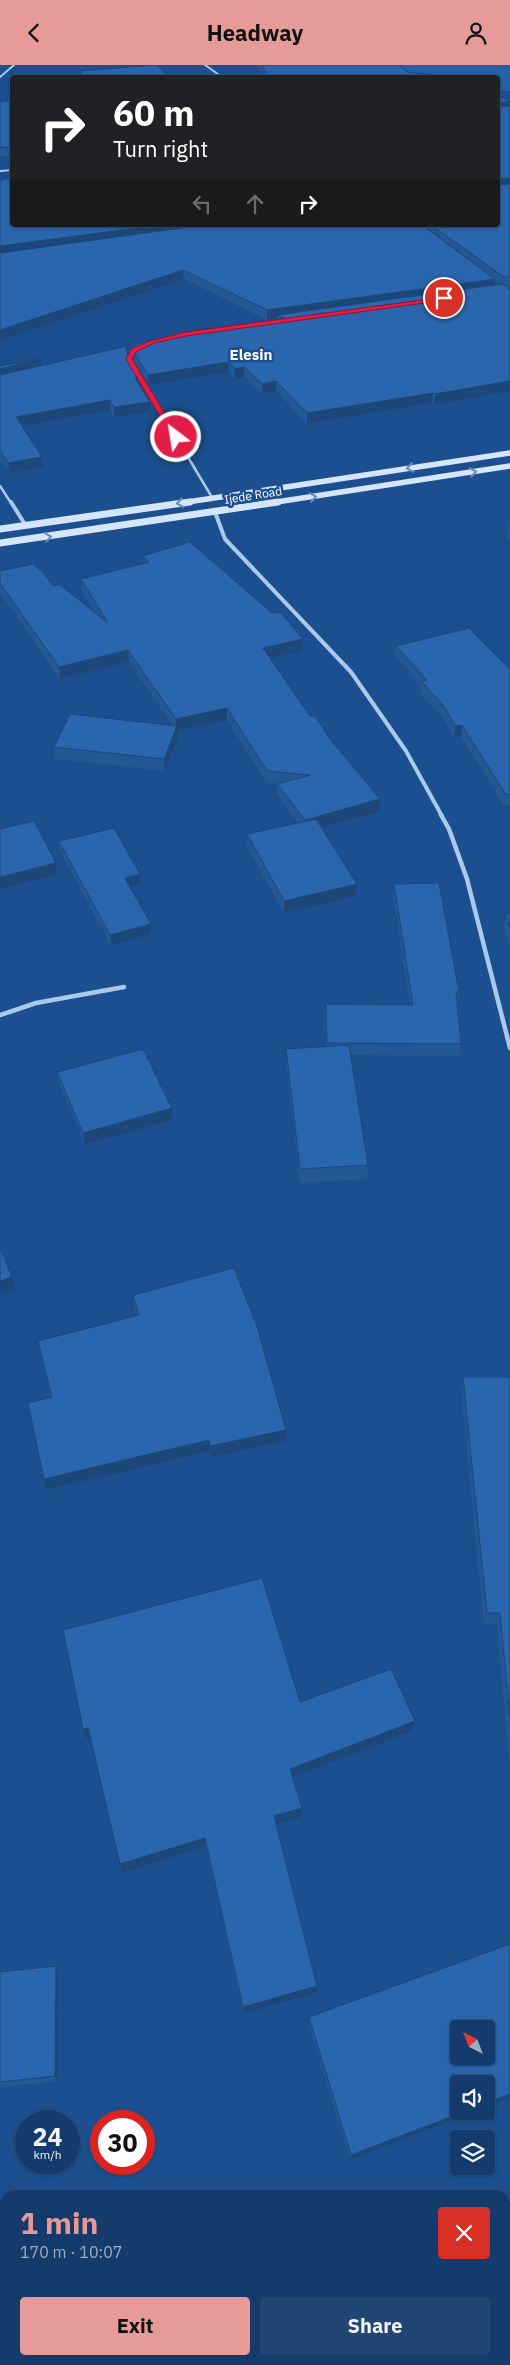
<!DOCTYPE html>
<meta charset="utf-8">
<style>
body{margin:0;font-family:"IBM Plex Sans",sans-serif;background:#214673;color:#f1f3f6;height:100vh;display:flex;flex-direction:column;font-size:19px;white-space:nowrap}
*{box-sizing:border-box;margin:0}
p{font-size:16px;color:#9dadc1}
.icon{flex:none;width:28px;height:28px;fill:none;stroke:currentColor;stroke-width:2;stroke-linecap:round;stroke-linejoin:round}
.map{position:relative;flex:1;overflow:hidden}
.details{position:absolute;left:0px;top:2125px;width:510px;height:175px;display:flex;flex-direction:column;background:#143b6b;border-radius:15px 15px 0 0;box-shadow:0 1px 4px #0004,0 0 0 1px #33557e}
.details>*{flex:none}
.top-card{position:absolute;left:10px;top:10px;width:490px;height:152px;border-radius:5px;box-shadow:0 1px 4px #0004,0 0 0 1px #33557e;background:#202124;color:#fff;overflow:hidden}
.needle{width:32px;rotate:318deg}
.controls{position:absolute;left:450px;top:1955px;display:grid;gap:10px}
.controls a{display:grid;place-items:center;width:45px;height:45px;border-radius:5px;background:#143b6b;box-shadow:0 1px 4px #0004,0 0 0 1px #33557e;font-size:25px}
.speed{position:absolute;left:15px;top:2045px;display:flex;gap:10px;font-size:25px;font-weight:700;text-align:center}
.speed>*{display:grid;place-content:center;width:65px;height:65px;border-radius:50%;background:#143b6b;box-shadow:0 1px 4px #0004,0 0 0 1px #33557e;line-height:1}
.speed small{font-size:12px;font-weight:400}
.speed .limit{border:8px solid #d22;background:#fff;color:#111}
.pin{position:absolute;display:grid;place-items:center;width:42px;height:42px;color:#fff;margin:-21px;border:2px solid #fff;border-radius:50%;box-shadow:0 1px 5px #0007}
.me{position:absolute;width:55px;margin:-28px;rotate:329deg;stroke-linejoin:round;filter:drop-shadow(0 0 4px #0008)}
.turn{display:flex;align-items:center;gap:18px;height:105px;padding:0 20px;font-size:22px}
.turn .icon{width:65px;height:65px;stroke-width:2.5}
.turn b{display:block;font-size:35px;line-height:42px}
.lanes{display:flex;align-items:center;height:48px;padding:0 20px;background:#0003;justify-content:center;gap:25px;direction:ltr}
.lanes .off{opacity:.35}
.round{display:grid;place-items:center;flex:none;width:52px;height:52px;border-radius:5px;background:#214673}
.summary{display:flex;align-items:center;justify-content:space-between;height:85px;padding:0 20px}
h1{font-size:30px;font-weight:800;line-height:38px;color:#e69b98}
.cta{display:flex;gap:10px;margin-top:auto;padding:10px 20px}
.cta a{flex:1;height:58px;border-radius:5px;background:#e69b98;color:#111;font-size:20px;font-weight:800;line-height:58px;text-align:center}
.cta a+a{background:#214673;color:#f1f3f6}
header{display:flex;justify-content:space-between;align-items:center;height:65px;padding:0 20px;background:#e69b98;color:#111;font-size:22px;font-weight:800}
.map>svg:first-child{display:block}
.green{fill:#2461a8}
.lines{fill:none;stroke-linecap:round;stroke-linejoin:round}
.minor-far3{stroke:#a9c9ee;stroke-width:2}
.minor-far2{stroke:#a9c9ee;stroke-width:2.5}
.minor-far1{stroke:#a9c9ee;stroke-width:4}
.minor{stroke:#a9c9ee;stroke-width:4.5}
.secondary-far1{stroke:#d6e6fa;stroke-width:5.5}
.secondary{stroke:#d6e6fa;stroke-width:7}
.wall{fill:#245895;fill-rule:evenodd}
.shaded-wall{fill:#1d4779}
.building{fill:#2a66ad;stroke:#1d4779;fill-rule:evenodd}
.oneway{stroke:#668bba}
.route{fill:#e11d48;stroke:#92132f}
.labels{text-anchor:middle;dominant-baseline:central;stroke-width:5;stroke-linejoin:round;paint-order:stroke}
.far-street-label{font-size:12px;fill:#fff;stroke:#1b4f8f}
.far-quarter-label{font-size:15px;font-weight:bold;fill:#fff;stroke:#1b4f8f}
</style>
<header><svg class="icon" aria-label="back" viewBox="0 0 24 24"><path d="M15 5l-7 7 7 7"/></svg>Headway<svg class="icon" aria-label="person" viewBox="0 0 24 24"><circle cx="12" cy="8" r="4"/><path d="M4 21q1-7 8-7t8 7"/></svg></header>
<div class="map">
<svg width="510" height="2300" viewBox="0 0 510 2300">
<rect width="100%" height="100%" fill="#1b4f8f"/>
<!-- green -->
<path class="green" d="M368,0H510V26L498,25V12H407Z"/>
<g class="lines">
<!-- minor-far3 -->
<path class="minor-far3" d="M205,0L222,12
M0,12L14,0
M0,106L12,105"/>
<!-- minor-far2 -->
<path class="minor-far2" d="M159,275L264,258
M132,298L129,294L133,286L137,284
M139,310L213,434
M0,421L11,438"/>
<!-- minor-far1 -->
<path class="minor-far1" d="M11,437L26,461
M215,447L225,474L351,607L406,686L442,751"/>
<!-- minor -->
<path class="minor" d="M441,750L449,764L467,814L510,983
M0,950L36,938L124,922"/>
<!-- secondary-far1 -->
<path class="secondary-far1" d="M181,438L510,388
M270,438L510,401"/>
<!-- secondary -->
<path class="secondary" d="M0,464L190,437
M0,478L278,437"/>
</g>
<!-- wall -->
<path class="wall" d="M258,0H399L408,7L452,12H264Z
M12,36V91H0V37Z
M510,36V222H506L510,224V326L434,340L432,338L307,359L276,326L262,329L244,312L235,314L229,307L149,320L133,294L132,284L277,256V253L267,255L184,214L0,275V115L12,160H498ZM495,216L499,219L494,220Z
M127,289L142,322H141L150,337L151,347L114,352L110,345L22,361L42,392L43,402L9,408L0,395V301L41,294L42,300Z
M509,459H510V477L507,474Z
M143,491L302,586L270,594L310,651L380,734L379,747L322,763L356,831L284,848L247,781V769L298,758L277,731V719L267,718L227,655L178,666V672L165,706L55,694L54,682L172,660L129,597L60,614L0,528V506L53,521L95,548L82,526L81,514L143,498Z
M396,581L510,604V740L504,741L461,671L454,672L443,652L420,628L421,620L395,592Z
M59,776L140,809L141,820L131,823L151,859V869L111,880L60,787Z
M394,819L459,927L458,939H457L461,979L459,991L351,990L368,1100L367,1114L300,1118L286,999V984L326,982L325,951L326,939L410,940L393,831Z
M506,849H510V881L504,861Z
M57,1007L172,1043L173,1055L85,1079L59,1019Z
M133,1230L286,1376L211,1392L210,1386L46,1425L51,1332L38,1276L137,1251L134,1242Z
M463,1312H510V1701L497,1559H484L461,1324Z
M300,1637L415,1656L412,1666L292,1713L301,1752L276,1760L317,1921L316,1928L243,1949L206,1781L122,1808L91,1673L86,1674L83,1664Z
M510,1879V2033L350,2095L309,1959V1952Z
M0,1907H58V2016L0,2022Z"/>
<!-- shaded-wall -->
<path class="shaded-wall" d="M510,36V44L498,45V37Z
M510,113V122L498,123V114Z
M160,160H228L0,191V181Z
M183,205L184,214L0,275V265Z
M495,214L494,223L277,250V253L267,255V245Z
M41,294L42,304L0,314V304Z
M229,297V307L149,320L148,310Z
M244,302V312L235,314V304Z
M141,312L142,322L135,323V313Z
M276,316V326L262,329V319Z
M510,316V326L434,340L435,329Z
M433,328L432,338L307,359V348Z
M110,335V345L17,362L16,352Z
M150,337L151,347L114,352V342Z
M42,392L43,402L9,408L8,398Z
M303,574L302,586L263,595V583Z
M128,585L129,597L60,614L59,602Z
M227,643V655L178,666V672L165,706L164,694L176,664V654Z
M462,660L461,671L454,672L455,661Z
M380,734L379,747L305,767V755Z
M56,798L57,810L0,824V812Z
M140,809L141,820L126,824L125,813Z
M357,819L356,831L284,848V836Z
M151,859V869L111,880L110,870Z
M172,1043L173,1055L85,1079L83,1068Z
M12,1212L15,1225L0,1229V1216Z
M286,1365V1376L211,1392L210,1381Z
M209,1375L210,1386L46,1425L44,1414Z
M415,1656L412,1666L289,1714L290,1704Z
M88,1663L91,1673L86,1674L83,1664Z
M302,1743L301,1752L274,1760V1751Z
M205,1773L206,1781L122,1808L120,1799Z
M56,1901L58,1907V2016L55,2011Z
M317,1921L316,1928L243,1949V1942Z
M510,2029V2033L486,2042V2038Z
M466,2046H476L350,2095L351,2090Z"/>
<!-- building -->
<path class="building" d="M155,0H157L168,12H82L80,6Z
M262,0H399L408,7L452,12H268Z
M498,31L510,36L498,38Z
M12,36V83L0,82V37Z
M510,41V113L498,114V116V42Z
M12,113V160H160L0,181V115Z
M498,119L499,120L510,119V212H504L431,160H498Z
M203,160H422L495,214L267,245L183,205L0,265V188Z
M502,219L510,224V316L435,329L433,328L307,348L276,316L262,319L244,302L235,304L229,297L148,310L132,284L137,279L286,254L277,250Z
M127,281L126,286L141,312L135,313L150,337L114,342L110,335L16,352L42,392L8,398L0,386V310Z
M41,294L0,304V301Z
M190,477L272,548L280,547L303,574L263,583L310,651H315L330,674L380,734L305,755L277,719L310,710L267,706L227,643L176,654L128,585L59,602L0,518V506L33,499L42,506L53,521L59,519L108,558L81,514L149,497L143,491Z
M469,563L510,604V729L506,730L462,660L455,661L444,641L421,616L427,615L396,581Z
M70,649L177,661L164,694L54,682Z
M316,754L357,819L284,836L247,769Z
M34,756L56,798L0,812V764Z
M114,763L140,809L125,813L151,859L110,870L59,776Z
M439,818L459,927H456L461,979L327,978L326,939L413,940L394,819Z
M506,849H510V862Z
M349,980L368,1100L300,1104L286,984Z
M143,984L172,1043L83,1068L57,1007Z
M0,1182L12,1212L0,1216Z
M234,1203L257,1261L286,1365L210,1381L209,1375L44,1414L28,1338L52,1332L38,1276L139,1250L133,1230Z
M463,1312H510V1652L500,1548H487Z
M262,1513L300,1637L391,1604L415,1656L290,1704L302,1743L274,1751L317,1921L243,1942L205,1773L120,1799L88,1663L83,1664L63,1565Z
M510,1879V2029L486,2038V2019H459V2046H466L351,2090L309,1952ZM459,1964H486V1991H459Z
M56,1901L55,2011L0,2017V1907Z"/>
<!-- one-way arrows -->
<defs><path id="oneway-chevron" d="M-2-3.5L2.5 0L-2 3.5" fill="none" stroke-width="1.6" stroke-linecap="round" stroke-linejoin="round" transform="scale(1.25)"/></defs>
<g class="oneway">
<use href="#oneway-chevron" transform="translate(410 403) rotate(171)"/>
<use href="#oneway-chevron" transform="translate(473 407) rotate(-9)"/>
<use href="#oneway-chevron" transform="translate(313 432) rotate(-9)"/>
<use href="#oneway-chevron" transform="translate(180 438) rotate(172)"/>
<use href="#oneway-chevron" transform="translate(48 472) rotate(-8)"/>
</g>
<!-- route -->
<path class="route" d="M444,232L446,235L186,271L154,278L136,287L132,294L179,372L176,374L172,372L126,294L131,284L150,276L186,267Z"/>
<g class="labels">
<!-- far-street labels -->
<g class="far-street-label">
<text transform="translate(253 430) rotate(-9)">Ijede Road</text>
</g>
<!-- far-quarter labels -->
<g class="far-quarter-label">
<text x="251" y="289">Elesin</text>
</g>
</g>
</svg>
<div class="controls">
<a><svg class="needle" viewBox="-14 -14 28 28"><path d="M0-13l5 13h-10z" fill="#e53935"/><path d="M0 13l5-13h-10z" fill="#9dadc1"/></svg></a>
<a><svg class="icon" aria-label="sound" viewBox="0 0 24 24"><path d="M4 9h4l5-4v14l-5-4H4zM17 9q2 3 0 6"/></svg></a>
<a><svg class="icon" aria-label="layers" viewBox="0 0 24 24"><path d="M12 4l9 5-9 5-9-5zM3 14l9 5 9-5"/></svg></a>
</div>
<div class="speed"><div>24<small>km/h</small></div><div class="limit">30</div></div>
<div class="pin" style="left:444px;top:233px;background:#d93025"><svg class="icon" aria-label="arrive" viewBox="0 0 24 24"><path d="M6 21V4h12l-3 4 3 4H6"/></svg></div>
<svg class="me" style="left:176px;top:372px" viewBox="-20 -20 40 40"><circle r="17" fill="#e11d48" stroke="#fff" stroke-width="3"/><path d="M0-11L8 9 0 5-8 9z" fill="#fff"/></svg>
<div class="top-card">
<div class="turn"><svg class="icon" aria-label="right" viewBox="0 0 24 24"><path d="M7 20v-9h11M14 6l5 5-5 5"/></svg><div><b>60 m</b>Turn right</div></div>
<div class="lanes"><svg class="icon off" aria-label="left" viewBox="0 0 24 24"><path d="M17 20v-9H6M10 6l-5 5 5 5"/></svg><svg class="icon off" aria-label="ahead" viewBox="0 0 24 24"><path d="M12 20V5M6 11l6-6 6 6"/></svg><svg class="icon" aria-label="right" viewBox="0 0 24 24"><path d="M7 20v-9h11M14 6l5 5-5 5"/></svg></div>
</div>
<section class="details">
<div class="summary"><div><h1>1 min</h1><p>170 m · 10:07</p></div><a class="round" style="background:#d93025;color:#fff"><svg class="icon" aria-label="close" viewBox="0 0 24 24"><path d="M6 6l12 12M18 6L6 18"/></svg></a></div>
<div class="cta"><a>Exit</a><a>Share</a></div>
</section>
</div>
